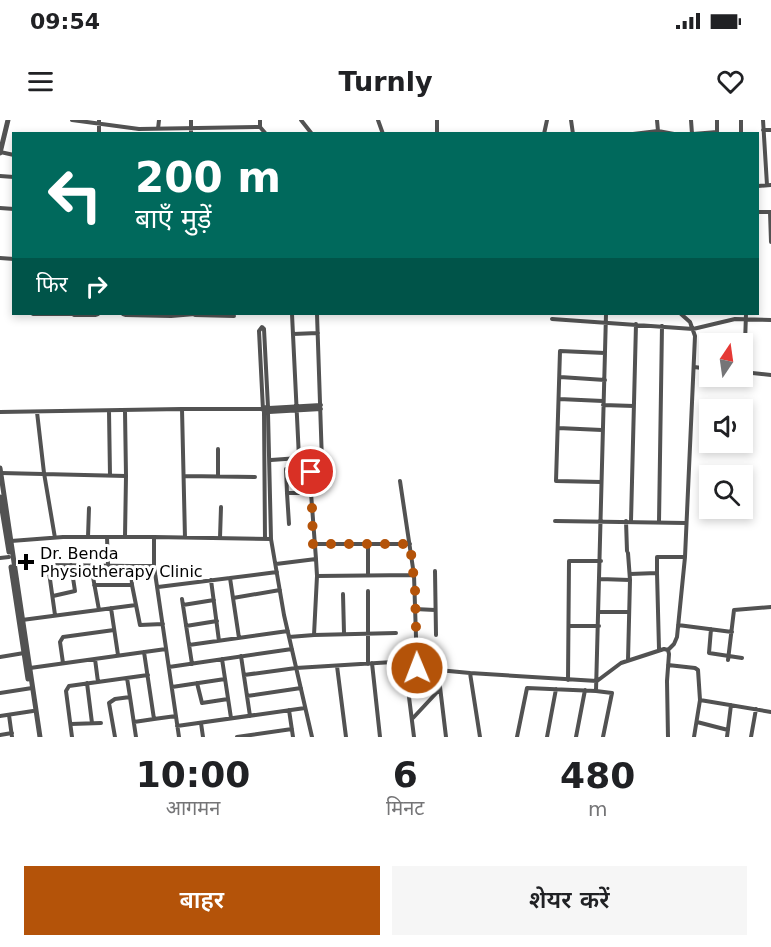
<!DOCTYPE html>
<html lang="hi">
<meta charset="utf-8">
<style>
body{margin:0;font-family:"DejaVu Sans","Noto Sans Devanagari",sans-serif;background:#f6f6f6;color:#202124;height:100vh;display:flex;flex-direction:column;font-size:22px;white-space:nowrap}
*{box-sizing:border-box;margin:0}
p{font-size:20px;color:#757577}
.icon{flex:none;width:33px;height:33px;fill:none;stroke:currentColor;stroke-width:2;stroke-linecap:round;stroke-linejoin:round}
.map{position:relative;height:617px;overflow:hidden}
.drawer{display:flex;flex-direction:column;background:#fff;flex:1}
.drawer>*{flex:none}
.hud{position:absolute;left:12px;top:12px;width:747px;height:183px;border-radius:0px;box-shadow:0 3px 9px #0003;background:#00695c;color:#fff;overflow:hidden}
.needle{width:39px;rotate:13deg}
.tools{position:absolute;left:699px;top:213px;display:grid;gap:12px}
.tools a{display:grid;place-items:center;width:54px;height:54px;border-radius:0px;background:#fff;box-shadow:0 3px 9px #0003;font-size:30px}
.pin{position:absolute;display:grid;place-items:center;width:51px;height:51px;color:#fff;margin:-26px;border:3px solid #fff;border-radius:50%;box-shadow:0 2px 6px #0007}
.me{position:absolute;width:66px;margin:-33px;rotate:359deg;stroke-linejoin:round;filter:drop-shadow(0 0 4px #0008)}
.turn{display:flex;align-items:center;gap:21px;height:126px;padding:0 24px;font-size:27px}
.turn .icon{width:78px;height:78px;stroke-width:2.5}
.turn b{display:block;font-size:42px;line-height:51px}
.then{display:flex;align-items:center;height:57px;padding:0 24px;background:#0003;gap:12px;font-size:22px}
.eta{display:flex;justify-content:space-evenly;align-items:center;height:102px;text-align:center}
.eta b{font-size:36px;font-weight:600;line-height:42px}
.button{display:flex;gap:12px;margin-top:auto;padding:12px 24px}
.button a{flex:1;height:69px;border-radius:0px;background:#b45309;color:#fff;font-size:24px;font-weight:600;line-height:69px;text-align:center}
.button a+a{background:#f6f6f6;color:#202124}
.status{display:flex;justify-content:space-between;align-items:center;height:42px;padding:0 30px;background:#fff;direction:ltr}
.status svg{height:16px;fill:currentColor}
header{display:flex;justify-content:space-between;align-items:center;height:78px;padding:0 24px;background:#fff;font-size:27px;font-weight:600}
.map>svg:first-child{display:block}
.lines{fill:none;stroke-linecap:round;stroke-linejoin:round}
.minor{stroke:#525252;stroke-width:4}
.tertiary{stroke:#525252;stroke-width:5}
.route{stroke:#b45309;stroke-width:10;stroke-dasharray:0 18}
.poi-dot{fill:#000;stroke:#fff;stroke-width:2}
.labels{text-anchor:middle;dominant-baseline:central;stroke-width:6;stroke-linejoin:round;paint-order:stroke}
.poi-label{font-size:16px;fill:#000;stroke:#fff;text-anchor:start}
</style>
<div class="status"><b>09:54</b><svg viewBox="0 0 49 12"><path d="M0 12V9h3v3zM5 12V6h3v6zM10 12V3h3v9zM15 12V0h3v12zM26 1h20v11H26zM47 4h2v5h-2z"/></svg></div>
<header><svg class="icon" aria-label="menu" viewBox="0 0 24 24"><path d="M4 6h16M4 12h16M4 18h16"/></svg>Turnly<svg class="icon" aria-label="heart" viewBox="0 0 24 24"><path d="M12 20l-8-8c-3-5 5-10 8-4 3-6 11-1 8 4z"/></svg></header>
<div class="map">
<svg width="771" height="617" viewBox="0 0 771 617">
<rect width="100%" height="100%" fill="#fff"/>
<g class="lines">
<!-- minor -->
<path class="minor" d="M72,0L139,9L260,7V0
M301,0L312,14
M378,0L383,14
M571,0L573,14
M657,0L658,11
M691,0L692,14
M717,0V12
M763,0L767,65
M260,7L266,14
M158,9L159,0
M763,10H771
M99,14V0
M191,14V0
M437,14V0
M544,14L547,0
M633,14L658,11L674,14
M693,14L717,12V14
M741,14V0
M0,32L14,35
M0,56L14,57
M758,66L771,65
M0,88L14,89
M758,92H771
M770,92L771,122
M0,138L14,139
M33,194H74
M123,194L126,195L171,196V194
M317,194L322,342
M74,195H95L98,194
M195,195L234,196
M171,196L195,194
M552,199L693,209L735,199L771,200
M293,214L318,213
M694,247L710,249
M743,252L771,255
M744,252L746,194
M560,257L605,260
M559,279L603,281
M603,285L634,286
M264,287L269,288L268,293L263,290L259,211L262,207L264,209L268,287
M269,288L321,285
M182,289H262
M109,291L110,356
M125,291L126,356
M0,292L182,289L185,418
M37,292L44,353L55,418
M264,292L265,419
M269,292L321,289
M268,293L271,419
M558,308L602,310
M218,329V356
M271,340L299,338L292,194
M1,353L126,356L125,417
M184,356L255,357
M601,362L556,361L560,231L605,233
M287,373L289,404
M555,401L686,403
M626,401L627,431
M631,401L636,204
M659,402L662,206
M88,417L89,388
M107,417L108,445
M154,417L271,419L284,495L312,617
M220,418L221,387
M11,421L63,417H154V446L179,617
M313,424H410
M368,424V455
M0,438L9,437
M316,439L317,456L314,515L396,513
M276,444L316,439L311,373H287L286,349H310L311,373
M435,451L436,515
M657,453L659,529
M630,454L657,453V437H685
M317,456L414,455
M93,457L99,490
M230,458L239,518
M600,459L630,460L628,433
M211,460L219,521
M94,465H132
M158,467L277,452
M368,471V544
M343,474L344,513
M53,476L75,471L71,445
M233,478L280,470
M182,479L192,544
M136,485L140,505L163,504
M183,485L214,480
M111,488L118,535
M415,489L435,490
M599,492H629
M55,495L48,445L131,446
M22,500L136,485L132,465L131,446H154
M678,505L732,512
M186,506L217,501
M569,506H599
M711,509L709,533L742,538
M289,517L314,515
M189,525L288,511
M668,530L674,524L677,517L685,437L695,216L690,202L681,194
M144,532L154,599L176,596
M241,536L250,596
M0,537L24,533
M95,539L98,562
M222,539L231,598
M628,540L630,460
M728,540L734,490L771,487
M63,543L60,522L63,517L114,510
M372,543L380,617
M405,545L414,617
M668,545L695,548L698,550L700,580L694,617
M337,546L346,617
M169,547L292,529
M30,548L166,529
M417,548L470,553L480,617
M438,550L446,617
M470,553L597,561L621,543L664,529L668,530L669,534L667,561L668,617
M244,555L296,548L393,542L417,548L414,455L400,361
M568,560L569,441H601
M87,563L92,603
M197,563L202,583L228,579
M172,567L225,559
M0,573L32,568
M247,576L301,568
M130,577L136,617
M700,580L771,592
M289,590L293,617
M9,595L12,617
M0,596L33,591
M413,598L440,569
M134,602L154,599
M697,602L728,610
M201,603L203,617
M71,604L101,603
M177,606L305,588
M0,615L12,613
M72,617L66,571L69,566L148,555
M115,617L109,583L115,579L130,577L127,558
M237,617L292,609
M517,617L527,568L596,571
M547,617L556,569
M576,617L585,570
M603,617L612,573L596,571L606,194
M727,617L731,585
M751,617L756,589"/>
<!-- tertiary -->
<path class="tertiary" d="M0,33L8,0
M0,348L40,617
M0,377L9,432
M11,447L28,559"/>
</g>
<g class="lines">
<!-- route -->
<path class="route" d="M311,352L313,424H410L415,469L417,548"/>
</g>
<!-- markers -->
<path class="poi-dot" d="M23 433h6v6h6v6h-6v6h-6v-6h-6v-6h6z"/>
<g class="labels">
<!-- poi labels -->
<g class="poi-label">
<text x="40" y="433">Dr. Benda<tspan x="40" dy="18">Physiotherapy Clinic</tspan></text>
</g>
</g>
</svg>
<div class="tools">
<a><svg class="needle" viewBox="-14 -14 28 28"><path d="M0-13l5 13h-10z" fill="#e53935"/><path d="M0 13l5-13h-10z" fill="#757577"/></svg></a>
<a><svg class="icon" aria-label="sound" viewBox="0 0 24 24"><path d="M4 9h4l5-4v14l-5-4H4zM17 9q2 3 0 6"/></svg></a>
<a><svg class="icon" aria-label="search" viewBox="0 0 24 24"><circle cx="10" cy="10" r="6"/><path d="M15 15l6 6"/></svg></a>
</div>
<div class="pin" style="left:311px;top:352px;background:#d93025"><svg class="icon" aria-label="arrive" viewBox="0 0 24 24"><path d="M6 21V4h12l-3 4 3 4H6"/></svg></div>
<svg class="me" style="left:417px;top:548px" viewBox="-20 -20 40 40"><circle r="17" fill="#b45309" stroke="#fff" stroke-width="3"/><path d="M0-11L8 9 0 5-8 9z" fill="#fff"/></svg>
<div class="hud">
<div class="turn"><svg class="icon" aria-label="left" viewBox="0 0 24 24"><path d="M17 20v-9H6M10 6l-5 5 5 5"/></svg><div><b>200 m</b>बाएँ मुड़ें</div></div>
<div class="then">फिर<svg class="icon" aria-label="right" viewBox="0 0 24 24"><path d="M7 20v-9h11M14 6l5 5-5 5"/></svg></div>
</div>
</div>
<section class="drawer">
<div class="eta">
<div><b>10:00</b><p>आगमन</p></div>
<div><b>6</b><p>मिनट</p></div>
<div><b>480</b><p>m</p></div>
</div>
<div class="button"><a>बाहर</a><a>शेयर करें</a></div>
</section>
